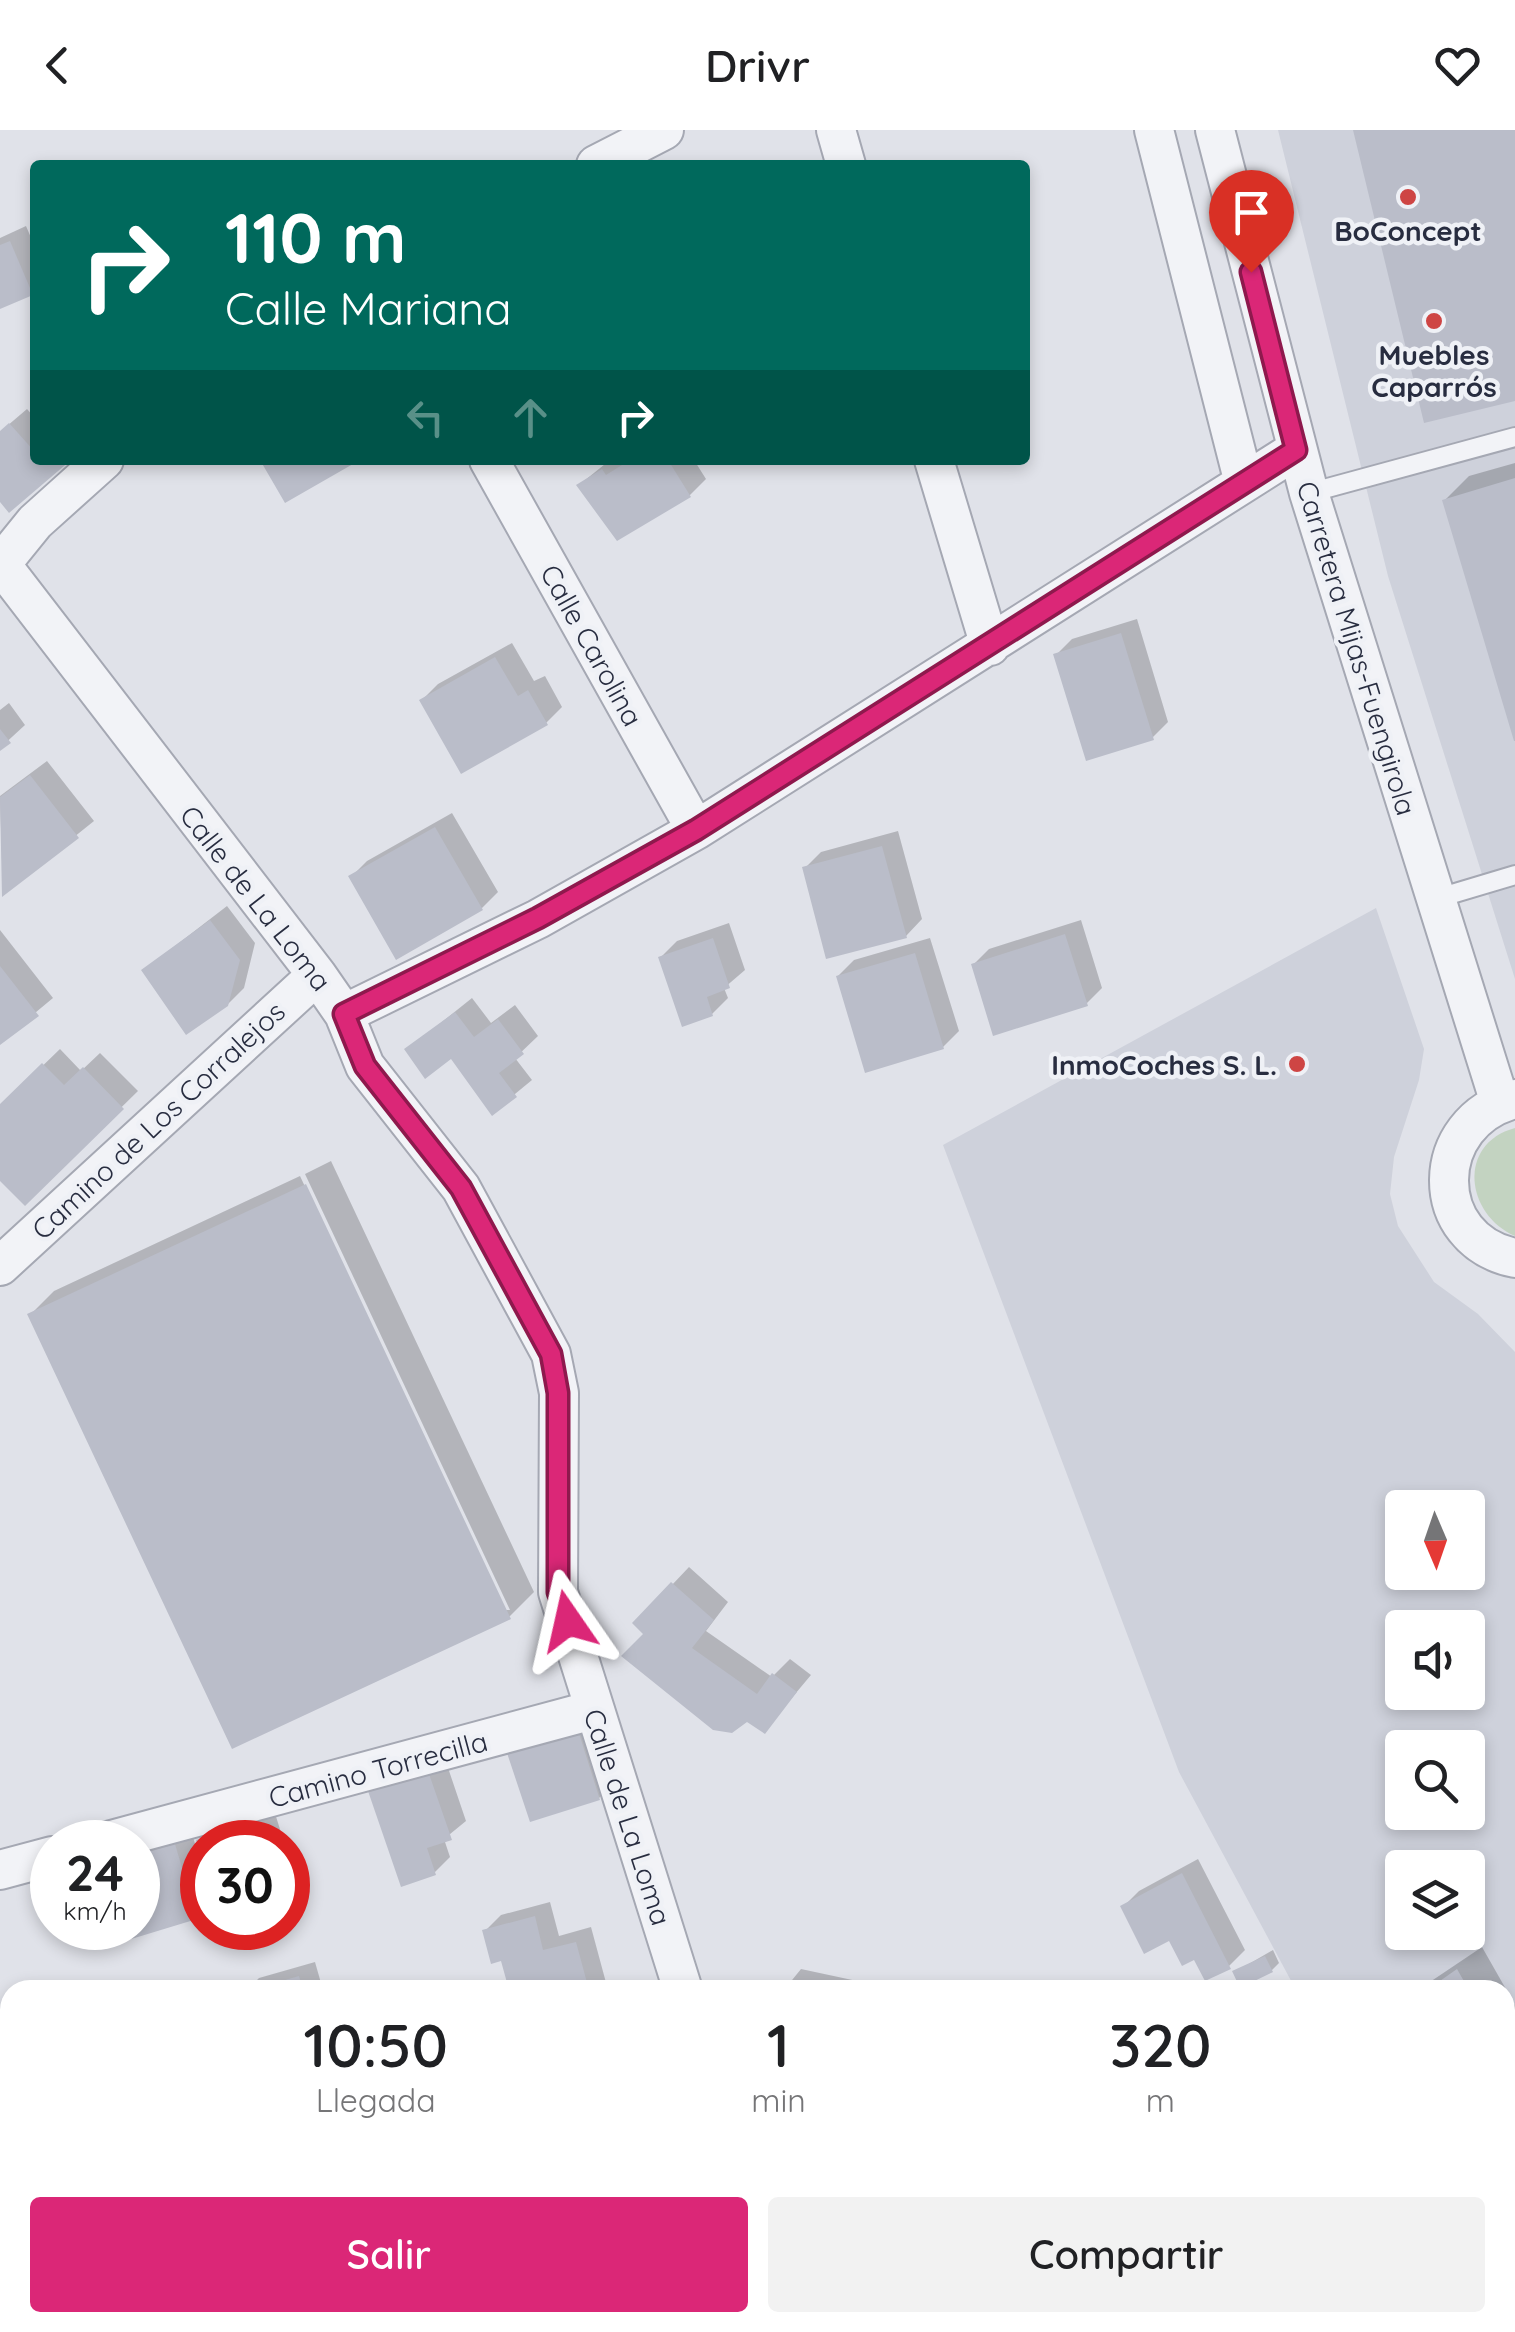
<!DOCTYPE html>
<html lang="es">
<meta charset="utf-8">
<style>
body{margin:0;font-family:Quicksand,sans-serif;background:#f2f2f2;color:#202124;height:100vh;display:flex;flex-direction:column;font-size:38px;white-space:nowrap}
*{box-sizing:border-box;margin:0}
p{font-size:32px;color:#757577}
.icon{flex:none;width:55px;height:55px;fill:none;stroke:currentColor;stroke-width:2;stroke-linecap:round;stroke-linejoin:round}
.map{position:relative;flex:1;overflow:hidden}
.side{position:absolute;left:0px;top:1850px;width:1515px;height:352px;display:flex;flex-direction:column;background:#fff;border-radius:30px 30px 0 0;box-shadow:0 5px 15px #0003}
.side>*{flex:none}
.guide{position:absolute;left:30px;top:30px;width:1000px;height:305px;border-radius:10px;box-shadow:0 5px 15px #0003;background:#00695c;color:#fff;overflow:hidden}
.needle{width:65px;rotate:178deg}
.fabs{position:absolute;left:1385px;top:1360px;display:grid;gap:20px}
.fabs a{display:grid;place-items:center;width:100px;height:100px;border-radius:10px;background:#fff;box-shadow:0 5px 15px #0003;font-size:50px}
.speed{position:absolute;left:30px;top:1690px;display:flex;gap:20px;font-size:50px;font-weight:700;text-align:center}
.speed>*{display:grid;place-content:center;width:130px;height:130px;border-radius:50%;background:#fff;box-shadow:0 5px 15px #0003;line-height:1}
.speed small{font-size:25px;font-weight:400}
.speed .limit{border:15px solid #d22;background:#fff;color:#111}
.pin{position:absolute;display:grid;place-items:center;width:85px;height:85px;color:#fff;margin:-102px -42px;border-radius:50% 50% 50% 0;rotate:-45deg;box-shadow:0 0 10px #0007}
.pin .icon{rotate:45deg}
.me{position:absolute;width:110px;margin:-55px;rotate:349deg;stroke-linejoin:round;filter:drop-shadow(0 0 8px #0008)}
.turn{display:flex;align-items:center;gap:35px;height:210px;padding:0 30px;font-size:45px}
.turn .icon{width:130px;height:130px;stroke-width:2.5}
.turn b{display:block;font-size:70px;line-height:85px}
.lanes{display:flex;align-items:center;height:95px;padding:0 30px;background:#0003;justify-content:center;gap:50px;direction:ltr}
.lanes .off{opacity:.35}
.eta{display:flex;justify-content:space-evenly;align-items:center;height:170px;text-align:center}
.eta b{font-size:60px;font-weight:600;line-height:70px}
.primary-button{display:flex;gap:20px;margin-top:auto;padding:20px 30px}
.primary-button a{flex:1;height:115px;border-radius:10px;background:#db2777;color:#fff;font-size:40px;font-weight:600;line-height:115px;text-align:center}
.primary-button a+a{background:#f2f2f2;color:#202124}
header{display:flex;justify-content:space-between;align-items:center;height:130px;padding:0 30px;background:#fff;font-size:45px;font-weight:600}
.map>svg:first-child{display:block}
.built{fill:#ced1db;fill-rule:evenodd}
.green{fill:#c3d3c1}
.shadow{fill:#0003}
.building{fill:#babdc9}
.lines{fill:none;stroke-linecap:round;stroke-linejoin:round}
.service-casing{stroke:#a5a8b3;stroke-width:22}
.minor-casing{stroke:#a5a8b3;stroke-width:42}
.service{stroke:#f2f3f7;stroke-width:18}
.minor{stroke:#f2f3f7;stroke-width:38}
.route-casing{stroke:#8e194d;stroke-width:25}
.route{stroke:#db2777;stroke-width:18}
.poi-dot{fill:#ce4544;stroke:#eff1f6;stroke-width:4}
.labels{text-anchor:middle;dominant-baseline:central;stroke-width:9;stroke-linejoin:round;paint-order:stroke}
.poi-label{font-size:28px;font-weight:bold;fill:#282d40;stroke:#eff1f6}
.street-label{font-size:28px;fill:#282d40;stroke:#eff1f6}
</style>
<header><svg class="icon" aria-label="back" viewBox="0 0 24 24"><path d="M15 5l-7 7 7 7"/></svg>Drivr<svg class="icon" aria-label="heart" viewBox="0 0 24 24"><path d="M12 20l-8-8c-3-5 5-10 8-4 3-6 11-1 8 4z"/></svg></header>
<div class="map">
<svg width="1515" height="2202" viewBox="0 0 1515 2202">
<rect width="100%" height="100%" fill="#e0e2e9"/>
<!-- built -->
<path class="built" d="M1278,0H1515V849L1388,446Z
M1376,778L1424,919L1419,950L1394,1027L1390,1064L1398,1096L1434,1152L1478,1184L1515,1222V2202H1022L1014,2193L1505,2192V1860H1296L1179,1642L943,1015ZM1402,1378H1468V1442H1402ZM1402,1498H1468V1562H1402ZM1402,1618H1468V1682H1402ZM1402,1738H1468V1802H1402Z"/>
<!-- green -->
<path class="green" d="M1515,998V1106C1466,1085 1456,1014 1515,998Z"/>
<!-- shadow -->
<path class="shadow" d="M26,96L35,117V160L0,176V108Z
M27,279L35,288V330H67L0,369V302Z
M610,330H694L706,349L690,365L618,408L579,355Z
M1515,333V606L1445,370L1469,346Z
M1137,489L1168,592L1152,608L1056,525L1072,509Z
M512,513L534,551L545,546L562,577L546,593L422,570L438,554Z
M9,573L25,595L0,618V580Z
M47,631L94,691L3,764L0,666Z
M452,683L498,762L482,778L351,747L367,731Z
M898,701L922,789L906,806L805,738L821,722Z
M227,776L255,813L244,858L227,875L144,840Z
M1081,790L1102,858L1086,874L973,835L989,819Z
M729,793L745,840L724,858L728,868L712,884L661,827L677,811Z
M0,800L53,868L0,912Z
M930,808L959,901L943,917L838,846L854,830Z
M472,868L491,893L515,875L538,906L515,928L532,950L493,982L451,926L407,920Z
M60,919L81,941L100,923L138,961L25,1072L0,1047V977Z
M331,1031L534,1462L510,1486L233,1616L30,1185L54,1161L300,1046L505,1480H510L305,1044Z
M689,1437L728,1472L706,1501L772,1547L790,1529L811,1545L764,1601L747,1589L721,1601L625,1525L646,1504L636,1493Z
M593,1583L615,1652L599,1668L525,1604Z
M444,1626L466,1691L444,1709L450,1727L434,1743L371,1662L387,1646Z
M273,1677L284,1712H202V1780L196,1787L129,1806L127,1798H138V1715L191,1699L195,1714L215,1694Z
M288,1725L303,1777L288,1793Z
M1198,1729L1245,1820L1229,1836L1195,1826L1123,1777L1139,1761Z
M550,1772L559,1806L591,1797L608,1860H511L503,1828L485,1801L501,1785Z
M1482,1817L1515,1875V2202H1403L1505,2192V1860H1418Z
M1273,1820L1279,1833L1272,1840L1235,1842Z
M315,1832L323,1860H247L259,1848Z
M801,1839L871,1854L870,1860H784Z
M10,1935V2030L0,1979V1945Z
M135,2192H224L219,2202H134Z
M354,2192H431V2202H354Z
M525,2192H586L585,2202H524Z
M753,2192H825L826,2202H744Z"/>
<!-- building -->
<path class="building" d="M1353,0H1515V271L1424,293Z
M10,111L33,165L0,179V115Z
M9,293L35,322V330H71L9,383L0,372V301Z
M260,330H360L285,373Z
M630,330H668L691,367L617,411L576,355L602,339L606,345Z
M1515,348V611H1514L1442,370Z
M1121,503L1154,610L1086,631L1053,524Z
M495,527L518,566L528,560L548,595L461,644L419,570Z
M0,599L11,613L0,621Z
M30,645L79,708L2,767L0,667Z
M435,697L483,780L396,830L348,746Z
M882,716L907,808L826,829L802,737Z
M210,790L240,830L228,876L186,905L141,840Z
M1065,804L1088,876L993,906L971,834Z
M713,808L730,858L707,867L713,886L682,897L658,827Z
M915,823L944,919L865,943L836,846Z
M0,836L39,886L0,915Z
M455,882L474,907L498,889L524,924L499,943L517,967L492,986L451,929L425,949L404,919Z
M42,933L64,955L83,937L124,979L25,1076L0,1051V974Z
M306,1054L511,1489L232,1619L27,1184Z
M671,1452L714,1490L692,1518L757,1564L772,1543L797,1562L765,1604L747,1592L732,1603L713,1600L621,1526L643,1504L632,1493Z
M577,1597L600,1670L530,1692L506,1620Z
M428,1641L452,1710L427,1718L436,1745L401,1757L368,1661Z
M257,1691L264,1712H202V1729L196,1710Z
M175,1714L197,1789L128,1810L124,1798H138V1725Z
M1182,1743L1231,1839L1205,1851L1194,1830L1182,1836L1169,1811L1144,1824L1120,1776Z
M535,1786L543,1820L576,1812L589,1860H509L501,1831L491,1834L482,1800Z
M223,1798H279V1799L227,1814Z
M1265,1826L1273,1842L1240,1858L1232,1841Z
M1457,1839L1469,1860H1427Z
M299,1846L303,1860H255L254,1859Z
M1505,1923L1515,1941V2202H1400L1394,2192H1505Z
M10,1946V2034H8L0,1992V1948Z
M132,2192H211L210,2202H132Z
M352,2192H416V2202H352Z
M522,2192H549L548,2202H521Z
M750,2192H809L810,2202H750Z"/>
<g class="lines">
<defs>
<path id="service" d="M1309,363L1515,307
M1435,769L1515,745"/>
<path id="minor" d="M836,0L846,35
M1154,0L1244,353
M1215,0L1309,363L1500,973
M596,35L664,0
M489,330L696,700
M934,330L990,516
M0,433L317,845L344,884L365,936L461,1058L551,1224L559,1263L558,1462L683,1860
M1,434L35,392L104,330
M344,884L538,789L696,700L1296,320
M1515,969C1428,991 1426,1110 1515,1128
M0,1136L317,845
M104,1712L593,1580
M0,1740L52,1726
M840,2192L843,2202"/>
</defs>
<!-- service casing -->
<use href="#service" class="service-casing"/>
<!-- minor casing -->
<use href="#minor" class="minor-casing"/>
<!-- service -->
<use href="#service" class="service"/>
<!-- minor -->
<use href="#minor" class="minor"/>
</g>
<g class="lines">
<defs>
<path id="route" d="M568,1491L558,1462V1263L551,1224L461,1058L365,936L344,884L538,788L696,700L1296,320L1251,142"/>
</defs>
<!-- route casing -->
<use href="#route" class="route-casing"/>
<!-- route -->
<use href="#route" class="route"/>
</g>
<!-- markers -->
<g class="poi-dot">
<circle cx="1408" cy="67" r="10"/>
<circle cx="1434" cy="191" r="10"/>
<circle cx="1297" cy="934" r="10"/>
</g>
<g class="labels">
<!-- poi labels -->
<g class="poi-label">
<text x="1408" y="100">BoConcept</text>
<text x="1434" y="224">Muebles<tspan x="1434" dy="32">Caparrós</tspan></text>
<text x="1277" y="934" text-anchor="end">InmoCoches S. L.</text>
</g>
<!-- street labels -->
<g class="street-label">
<text transform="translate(592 515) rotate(61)">Calle Carolina</text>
<text transform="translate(1357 518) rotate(73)">Carretera Mijas-Fuengirola</text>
<text transform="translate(256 768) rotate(52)">Calle de La Loma</text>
<text transform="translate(158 990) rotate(-43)">Camino de Los Corralejos</text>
<text transform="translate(378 1639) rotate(-15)">Camino Torrecilla</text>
<text transform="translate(628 1687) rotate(72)">Calle de La Loma</text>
</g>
</g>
</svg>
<div class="fabs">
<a><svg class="needle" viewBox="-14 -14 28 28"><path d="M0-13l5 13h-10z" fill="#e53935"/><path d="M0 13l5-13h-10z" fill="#757577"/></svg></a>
<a><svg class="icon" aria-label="sound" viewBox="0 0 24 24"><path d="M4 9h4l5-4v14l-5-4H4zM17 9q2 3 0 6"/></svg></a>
<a><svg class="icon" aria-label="search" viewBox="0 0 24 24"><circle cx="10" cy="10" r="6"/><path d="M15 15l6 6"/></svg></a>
<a><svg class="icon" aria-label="layers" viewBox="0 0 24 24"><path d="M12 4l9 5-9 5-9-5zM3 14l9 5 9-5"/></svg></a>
</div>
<div class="speed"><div>24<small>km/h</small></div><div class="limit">30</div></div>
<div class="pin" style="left:1251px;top:142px;background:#d93025"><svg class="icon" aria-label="arrive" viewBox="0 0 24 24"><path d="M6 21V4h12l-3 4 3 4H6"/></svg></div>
<svg class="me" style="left:568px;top:1491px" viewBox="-20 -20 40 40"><path d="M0-17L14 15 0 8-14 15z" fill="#db2777" stroke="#fff" stroke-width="4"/></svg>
<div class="guide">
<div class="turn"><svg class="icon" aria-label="right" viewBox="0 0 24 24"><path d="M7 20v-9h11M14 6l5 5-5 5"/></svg><div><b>110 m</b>Calle Mariana</div></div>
<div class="lanes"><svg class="icon off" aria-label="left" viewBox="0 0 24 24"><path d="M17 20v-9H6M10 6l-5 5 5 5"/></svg><svg class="icon off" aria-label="ahead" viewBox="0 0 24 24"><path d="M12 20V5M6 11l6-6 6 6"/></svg><svg class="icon" aria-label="right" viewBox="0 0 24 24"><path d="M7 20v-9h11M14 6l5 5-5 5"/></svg></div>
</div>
<section class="side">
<div class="eta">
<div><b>10:50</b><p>Llegada</p></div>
<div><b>1</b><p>min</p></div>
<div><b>320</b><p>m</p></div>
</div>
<div class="primary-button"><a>Salir</a><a>Compartir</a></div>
</section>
</div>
